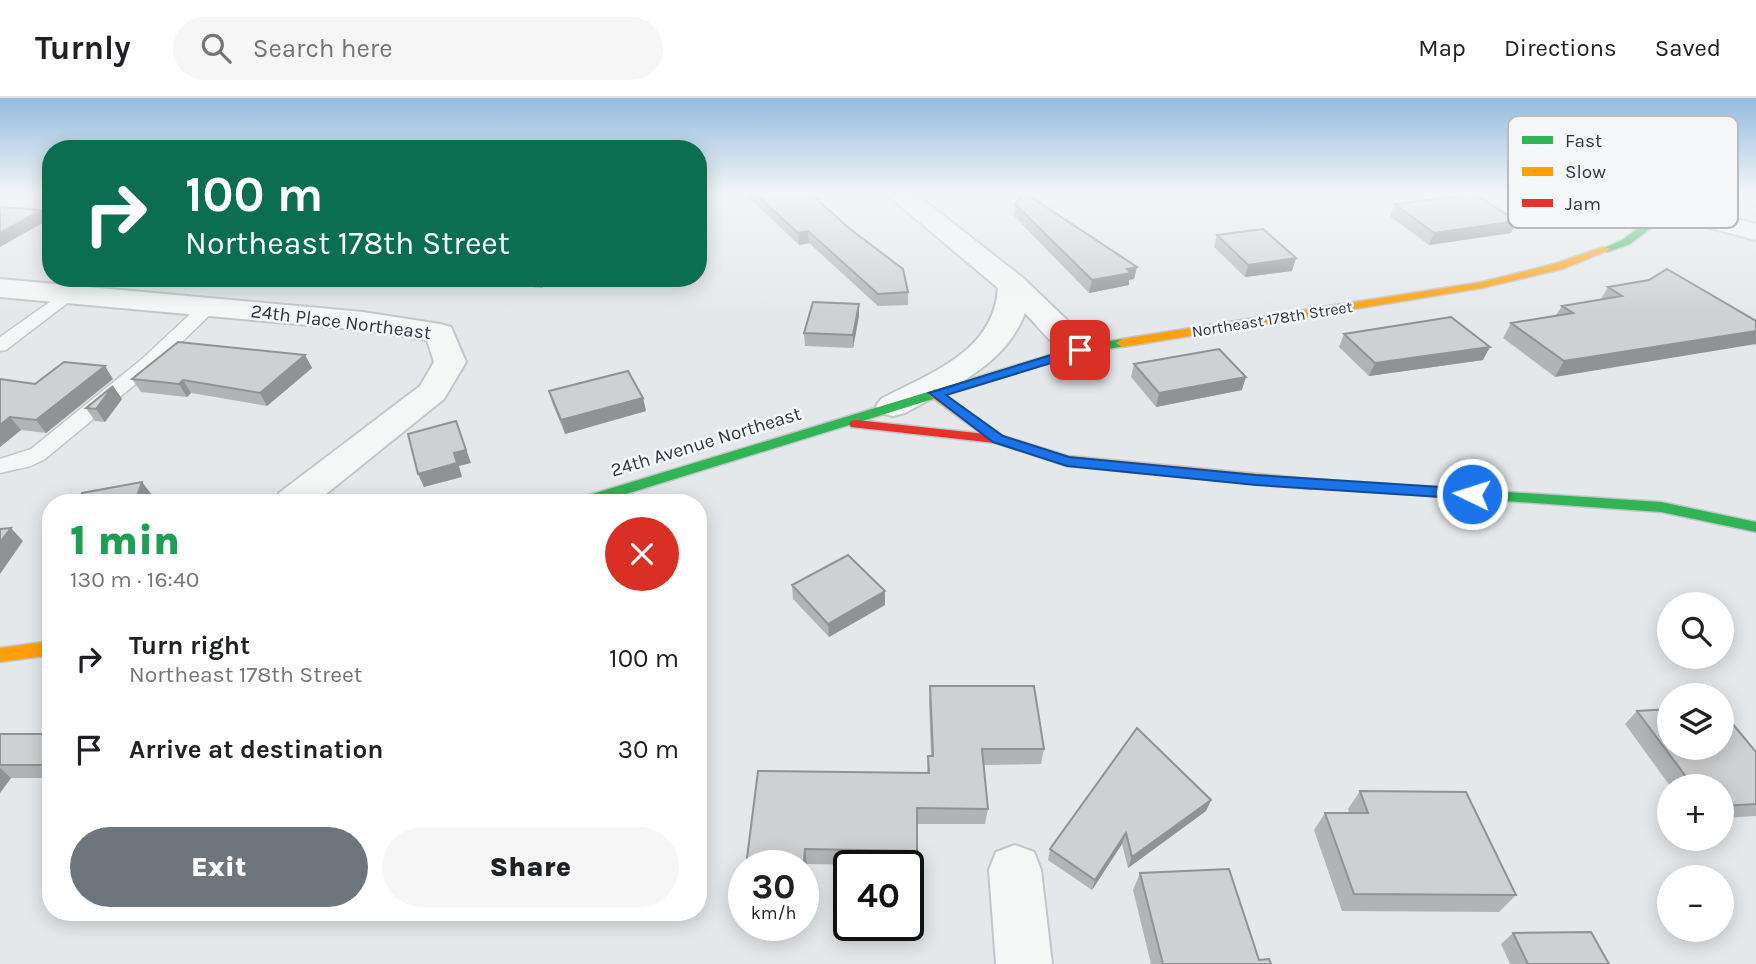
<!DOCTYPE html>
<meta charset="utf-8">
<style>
body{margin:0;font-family:Karla,sans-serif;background:#f6f6f6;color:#202124;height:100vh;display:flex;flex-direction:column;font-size:26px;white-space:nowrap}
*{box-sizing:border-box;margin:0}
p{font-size:23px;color:#757577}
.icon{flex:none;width:38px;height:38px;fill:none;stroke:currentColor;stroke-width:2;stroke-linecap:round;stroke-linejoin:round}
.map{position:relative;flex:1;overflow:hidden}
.drawer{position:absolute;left:42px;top:396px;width:665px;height:427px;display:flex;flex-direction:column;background:#fff;border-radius:28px;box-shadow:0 4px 18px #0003}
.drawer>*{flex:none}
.banner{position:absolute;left:42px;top:42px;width:665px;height:147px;border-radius:28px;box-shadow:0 4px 18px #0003;background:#0b6e4f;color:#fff;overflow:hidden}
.buttons{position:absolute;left:1657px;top:494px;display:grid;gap:14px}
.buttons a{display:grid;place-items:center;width:77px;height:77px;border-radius:50%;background:#fff;box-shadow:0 4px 18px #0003;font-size:35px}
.speed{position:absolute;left:728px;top:752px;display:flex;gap:14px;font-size:35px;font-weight:700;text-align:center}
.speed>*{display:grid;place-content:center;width:91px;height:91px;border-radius:50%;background:#fff;box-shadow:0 4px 18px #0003;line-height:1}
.speed small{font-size:18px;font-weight:400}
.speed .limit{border:4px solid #111;border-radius:10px;background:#fff;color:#111}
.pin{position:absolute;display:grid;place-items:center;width:60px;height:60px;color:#fff;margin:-30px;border-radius:14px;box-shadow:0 4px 10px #0006}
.me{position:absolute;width:77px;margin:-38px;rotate:274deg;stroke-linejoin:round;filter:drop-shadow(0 0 5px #0008)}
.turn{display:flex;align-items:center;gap:24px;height:147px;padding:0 28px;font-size:32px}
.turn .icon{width:91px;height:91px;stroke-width:2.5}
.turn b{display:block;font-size:49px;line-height:60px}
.round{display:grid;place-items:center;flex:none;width:74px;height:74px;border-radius:37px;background:#f6f6f6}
.overview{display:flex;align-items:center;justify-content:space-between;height:119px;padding:0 28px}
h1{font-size:42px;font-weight:800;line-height:52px;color:#1e9e55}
.primary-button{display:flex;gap:14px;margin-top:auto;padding:14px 28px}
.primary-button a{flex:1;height:80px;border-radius:42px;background:#6d757d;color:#fff;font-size:28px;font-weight:800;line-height:80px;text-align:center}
.primary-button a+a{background:#f6f6f6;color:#202124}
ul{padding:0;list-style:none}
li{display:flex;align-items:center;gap:21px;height:91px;padding:0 28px}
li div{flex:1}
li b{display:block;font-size:26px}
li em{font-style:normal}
header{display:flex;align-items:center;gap:42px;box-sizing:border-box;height:98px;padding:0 35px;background:#fff;border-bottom:2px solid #e0e0e0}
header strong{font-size:33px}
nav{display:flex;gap:38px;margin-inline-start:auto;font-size:24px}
.search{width:490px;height:63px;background:#f6f6f6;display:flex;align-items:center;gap:18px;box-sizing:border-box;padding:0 24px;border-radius:38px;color:#757577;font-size:26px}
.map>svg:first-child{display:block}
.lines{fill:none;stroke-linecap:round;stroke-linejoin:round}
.lane-casing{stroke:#c3c6c8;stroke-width:3}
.street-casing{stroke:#c3c6c8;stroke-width:4}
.fast-casing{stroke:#c3c6c8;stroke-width:3}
.slow-casing{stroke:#c3c6c8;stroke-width:3}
.jam-casing{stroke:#c3c6c8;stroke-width:3}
.lane{fill:#f5f6f6;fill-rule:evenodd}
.street{fill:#f5f6f6;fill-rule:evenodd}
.fast{fill:#30b455;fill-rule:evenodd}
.slow{fill:#ff9f0a;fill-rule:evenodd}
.jam{fill:#e5322d;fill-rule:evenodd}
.wall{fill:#b1b3b5}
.shaded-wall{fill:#909293}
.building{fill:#ced0d2;stroke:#909293;stroke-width:2}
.route{fill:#1a73e8;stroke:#114b97;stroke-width:2}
.labels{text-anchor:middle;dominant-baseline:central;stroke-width:5;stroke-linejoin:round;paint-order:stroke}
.far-street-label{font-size:16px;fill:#2d3742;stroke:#f4f6f8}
.street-label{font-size:19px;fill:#2d3742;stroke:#f4f6f8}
.key{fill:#f4f6f8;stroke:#b8bdc1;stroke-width:2}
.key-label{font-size:19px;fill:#2d3742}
</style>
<header>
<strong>Turnly</strong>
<div class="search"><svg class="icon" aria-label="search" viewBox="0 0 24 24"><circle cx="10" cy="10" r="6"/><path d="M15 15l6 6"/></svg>Search here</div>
<nav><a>Map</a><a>Directions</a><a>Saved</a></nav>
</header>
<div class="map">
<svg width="1756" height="866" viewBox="0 0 1756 866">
<rect width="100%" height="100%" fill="#e5e8ea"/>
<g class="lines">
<defs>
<path id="lane" d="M68,191L74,192L76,196L74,200L6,252L0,253V239Z
M208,204L214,205L217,209L214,213L156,269L45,361L31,368L0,375V361L31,351L142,261L202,205Z"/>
<path id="street" d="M885,95H913L931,108L1023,180L1091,245L1095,252L1091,259C1063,265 1043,233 1025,215C1005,268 950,290 905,315L893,318L881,315L876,308L881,301C930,275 994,254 998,190Z
M1591,95H1633L1756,126V142L1594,100Z
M0,181L363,214L440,226L451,229L466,264L444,301L316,404H274L279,395L420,288L434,264L427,242L363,232L0,199Z
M1015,747L1034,754L1041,772L1052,866H996L989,772L996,754Z"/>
<path id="fast" d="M1685,95H1697L1630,146L1607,154L1602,151L1622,142Z
M1122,241L1126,242V248L1082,255L600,404H576L579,400L1076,249Z
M1311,381L1661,404L1756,424V434L1661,414L1306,389L1304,386L1306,383Z"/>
<path id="slow" d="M1603,149L1612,151L1562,171L1482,190L1122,249L1116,245L1122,241L1482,184L1554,166Z
M935,291L1003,338L1068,358L1311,381L1318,386L1311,391L1067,368L993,344L930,298L928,295Z
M51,543V557L0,564V550Z"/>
<path id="jam" d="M856,322L995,337L1002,341L995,345L851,329L849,326L851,323Z"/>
</defs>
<!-- lane casing -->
<use href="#lane" class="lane-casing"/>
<!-- street casing -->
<use href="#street" class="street-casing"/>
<!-- fast casing -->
<use href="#fast" class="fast-casing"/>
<!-- slow casing -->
<use href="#slow" class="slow-casing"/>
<!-- jam casing -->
<use href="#jam" class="jam-casing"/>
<!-- lane -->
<use href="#lane" class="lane"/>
<!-- street -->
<use href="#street" class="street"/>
<!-- fast -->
<use href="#fast" class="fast"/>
<!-- slow -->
<use href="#slow" class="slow"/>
<!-- jam -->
<use href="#jam" class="jam"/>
</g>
<!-- wall -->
<path class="wall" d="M744,95H810L908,194V207L878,208L809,145L799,147Z
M1015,106L1137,169L1134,181L1129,182V187L1089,195L1014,118Z
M1395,106L1511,135L1429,147L1390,118Z
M1217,137L1292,173L1245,179L1214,149Z
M257,180H320L310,189L259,183Z
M446,180H550L542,190Z
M1649,182L1555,279L1503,240L1511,225L1556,217L1562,208L1601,201L1608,189Z
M859,218L853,250L805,248L804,235Z
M1344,236L1483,262L1369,278L1339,249Z
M305,257L312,270L267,308L191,295L187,299L141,294L132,281Z
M1134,266L1242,292L1156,309L1131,279Z
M0,281L35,286L113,281L46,335L21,332L0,349Z
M113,288L122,301L105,324L95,323L86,310Z
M549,293L643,300L646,313L565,336L553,307Z
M792,487L885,493V507L829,539L793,501Z
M930,588L1044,651L1041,666L984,667L988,711L985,726H917L916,768L807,766L804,806L803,768H746L927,675L928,658H931L929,604Z
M1637,613L1756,654V718L1722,720V688H1670L1625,626Z
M0,636H51V680H11L0,695Z
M1360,693L1516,797L1499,814L1342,813L1314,732L1325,715H1349L1348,711Z
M1211,702L1206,713L1128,770L1122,746L1092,792L1048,762L1050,751Z
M1140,775L1259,862L1271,866H1151L1133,792Z
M1513,835L1609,866H1510L1501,846Z"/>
<!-- shaded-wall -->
<path class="shaded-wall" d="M42,112L48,122L0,149V135Z
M1517,123L1511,135L1429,147L1434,135Z
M808,133L809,145L799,147L798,135Z
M1296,160L1292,173L1245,179L1248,167Z
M1137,169L1134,181L1129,182V187L1089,195L1092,182L1127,171Z
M306,180H320L310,189Z
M540,180H550L542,190Z
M859,206V218L853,250V237Z
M1756,233V246L1555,279L1564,263Z
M1490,249L1483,262L1369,278L1375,265Z
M305,257L312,270L267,308L260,295Z
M105,268L113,281L46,335L36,322Z
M1246,279L1242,292L1156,309L1159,295Z
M183,282L191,295L187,299L179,286Z
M113,288L122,301L105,324L96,311Z
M643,300L646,313L565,336L561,322Z
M10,319L21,332L0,349V327Z
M456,323L471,365L459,368L462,379L424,389L418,376Z
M142,384L152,397L150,404H135Z
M11,430L23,443L0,476V444Z
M885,493V507L829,539L828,526Z
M0,670L11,680L0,695Z
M1211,702L1206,713L1128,770L1132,759Z
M1126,735L1122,746L1092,792L1095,782Z
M805,751L807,766L804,806L803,774Z"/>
<!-- building -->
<path class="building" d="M755,95H810L850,131L903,171L908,194L878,196L808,133L798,135Z
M1024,95H1025L1137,169L1127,171L1131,175L1092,182L1015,106Z
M1474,96L1517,123L1434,135L1395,106Z
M0,109L42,112L0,135Z
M1263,131L1296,160L1248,167L1217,137Z
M1667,171L1756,223V233L1564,263L1511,225L1573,215L1562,208L1622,198L1608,189L1649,182Z
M813,204L859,206L853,237L804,235Z
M1451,219L1490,249L1375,265L1344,236Z
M178,244L305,257L260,295L183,282L179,286L132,281Z
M1219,251L1246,279L1159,295L1134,266Z
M64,264L105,268L36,322L10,319L0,327V281L35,286Z
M628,273L643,300L561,322L549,293Z
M113,288L96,311L86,310Z
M456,323L466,352L454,355L457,365L418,376L408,336Z
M142,384L135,404H78L82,395Z
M11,430L0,444V431Z
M848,457L885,493L828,526L792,487Z
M930,588H1034L1044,651H982L988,711L917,710V753L805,751L803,774V768H746L758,673L929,675L928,658H933Z
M1670,611V649H1722V613L1756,654V706L1722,708V688H1693L1637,613Z
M1137,630L1211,702L1132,759L1126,735L1095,782L1050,751Z
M0,636H51V667H0Z
M1360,693L1466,694L1516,797L1354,796L1325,715H1368Z
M1229,771L1259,862L1269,861L1271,866H1163L1140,775Z
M1591,834L1609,866H1528L1513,835Z"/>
<!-- sky -->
<linearGradient id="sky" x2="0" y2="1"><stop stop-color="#94bcdf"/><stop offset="0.44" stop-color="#f3f5f6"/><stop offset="1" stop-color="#f3f5f6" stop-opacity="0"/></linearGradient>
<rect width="1756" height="217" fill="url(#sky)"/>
<!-- route -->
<path class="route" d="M1080,248L1086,252L1084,255L946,297L1003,338L1069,359L1256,377L1472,391L1480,396L1472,401L1256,387L1067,368L993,344L929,295Z"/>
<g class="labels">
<!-- far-street labels -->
<g class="far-street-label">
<text transform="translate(1272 221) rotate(-9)">Northeast 178th Street</text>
</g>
<!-- street labels -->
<g class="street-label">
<text transform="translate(341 224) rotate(7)">24th Place Northeast</text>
<text transform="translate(706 344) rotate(-17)">24th Avenue Northeast</text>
</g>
</g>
<!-- legend -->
<rect x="1508" y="18" width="230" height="112" rx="10" class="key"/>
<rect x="1522" y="38" width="31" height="8" fill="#30b455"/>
<rect x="1522" y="69" width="31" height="9" fill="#ff9f0a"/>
<rect x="1522" y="101" width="31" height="8" fill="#e5322d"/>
<g class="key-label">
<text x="1565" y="49">Fast</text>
<text x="1565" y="80">Slow</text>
<text x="1565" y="112">Jam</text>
</g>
</svg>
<div class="buttons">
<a><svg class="icon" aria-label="search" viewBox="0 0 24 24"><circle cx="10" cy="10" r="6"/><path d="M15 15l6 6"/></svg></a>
<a><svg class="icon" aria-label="layers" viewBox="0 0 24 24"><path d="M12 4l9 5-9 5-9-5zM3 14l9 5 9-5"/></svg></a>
<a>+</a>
<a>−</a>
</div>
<div class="speed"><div>30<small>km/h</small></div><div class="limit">40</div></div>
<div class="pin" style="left:1080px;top:252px;background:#d93025"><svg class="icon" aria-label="arrive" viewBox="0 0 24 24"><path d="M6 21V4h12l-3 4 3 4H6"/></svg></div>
<svg class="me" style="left:1472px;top:396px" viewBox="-20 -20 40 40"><circle r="17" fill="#1a73e8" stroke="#fff" stroke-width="3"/><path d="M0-11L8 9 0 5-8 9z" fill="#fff"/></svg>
<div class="banner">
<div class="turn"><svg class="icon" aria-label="right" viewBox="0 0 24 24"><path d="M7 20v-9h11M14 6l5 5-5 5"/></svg><div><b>100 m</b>Northeast 178th Street</div></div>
</div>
<section class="drawer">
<div class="overview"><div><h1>1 min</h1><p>130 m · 16:40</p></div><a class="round" style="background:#d93025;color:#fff"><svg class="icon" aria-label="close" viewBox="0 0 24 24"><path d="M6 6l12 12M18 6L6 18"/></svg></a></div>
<ul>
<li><svg class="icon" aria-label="right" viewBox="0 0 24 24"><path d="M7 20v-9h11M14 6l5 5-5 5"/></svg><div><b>Turn right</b><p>Northeast 178th Street</p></div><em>100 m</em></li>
<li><svg class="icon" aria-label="arrive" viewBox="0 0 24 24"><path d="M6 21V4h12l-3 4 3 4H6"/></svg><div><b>Arrive at destination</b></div><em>30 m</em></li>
</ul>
<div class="primary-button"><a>Exit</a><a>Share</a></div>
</section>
</div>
